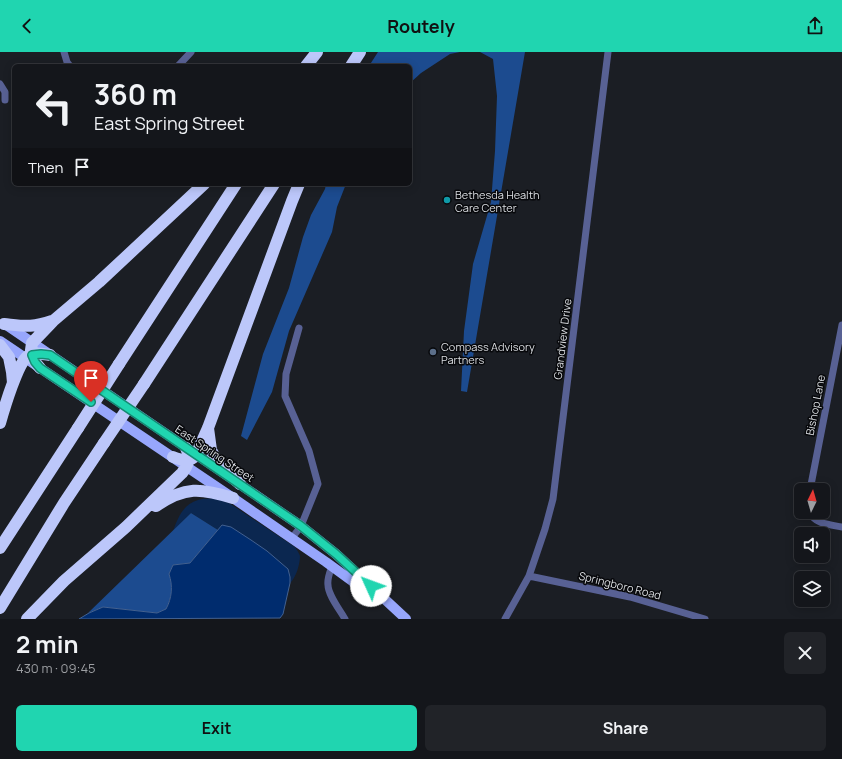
<!DOCTYPE html>
<meta charset="utf-8">
<style>
body{margin:0;font-family:Manrope,sans-serif;background:#212328;color:#f1f3f6;height:100vh;display:flex;flex-direction:column;font-size:15px;white-space:nowrap}
*{box-sizing:border-box;margin:0}
p{font-size:13px;color:#9d9fa3}
.icon{flex:none;width:22px;height:22px;fill:none;stroke:currentColor;stroke-width:2;stroke-linecap:round;stroke-linejoin:round}
.map{position:relative;height:567px;overflow:hidden}
.side{display:flex;flex-direction:column;background:#14161b;flex:1}
.side>*{flex:none}
.top-card{position:absolute;left:12px;top:12px;width:400px;height:122px;border-radius:6px;box-shadow:0 2px 10px #0003,0 0 0 1px #33353a;background:#14161b;color:#f1f3f6;overflow:hidden}
.needle{width:26px;rotate:5deg}
.fabs{position:absolute;left:794px;top:431px;display:grid;gap:8px}
.fabs a{display:grid;place-items:center;width:36px;height:36px;border-radius:6px;background:#14161b;box-shadow:0 2px 10px #0003,0 0 0 1px #33353a;font-size:20px}
.pin{position:absolute;display:grid;place-items:center;width:34px;height:34px;color:#fff;margin:-41px -17px;border-radius:50% 50% 50% 0;rotate:-45deg;box-shadow:0 0 4px #0007}
.pin .icon{rotate:45deg}
.me{position:absolute;width:44px;margin:-22px;rotate:313deg;stroke-linejoin:round;filter:drop-shadow(0 0 3px #0008)}
.turn{display:flex;align-items:center;gap:14px;height:84px;padding:0 16px;font-size:18px}
.turn .icon{width:52px;height:52px;stroke-width:2.5}
.turn b{display:block;font-size:28px;line-height:34px}
.then{display:flex;align-items:center;height:38px;padding:0 16px;background:#0003;gap:8px;font-size:15px}
.round{display:grid;place-items:center;flex:none;width:42px;height:42px;border-radius:6px;background:#212328}
.overview{display:flex;align-items:center;justify-content:space-between;height:68px;padding:0 16px}
h1{font-size:24px;font-weight:700;line-height:30px}
.action{display:flex;gap:8px;margin-top:auto;padding:8px 16px}
.action a{flex:1;height:46px;border-radius:6px;background:#20d5b0;color:#111;font-size:16px;font-weight:700;line-height:46px;text-align:center}
.action a+a{background:#212328;color:#f1f3f6}
header{display:flex;justify-content:space-between;align-items:center;height:52px;padding:0 16px;background:#20d5b0;color:#111;font-size:18px;font-weight:700}
.map>svg:first-child{display:block}
.green{fill:#0b2750}
.forest{fill:#1c4b8f}
.water{fill:#002c6e;stroke:#426191}
.lines{fill:none;stroke-linecap:round;stroke-linejoin:round}
.street{stroke:#586194;stroke-width:7}
.primary{stroke:#97a6fc;stroke-width:10}
.highway{stroke:#bcc7fa;stroke-width:12}
.highway-bridge{stroke:#bcc7fa;stroke-width:12}
.route-casing{stroke:#158a72;stroke-width:10}
.route{stroke:#20d5b0;stroke-width:7}
.culture-dot{fill:#0f9aa8;stroke:#07080b;stroke-width:1.5}
.service-dot{fill:#5c6f8a;stroke:#07080b;stroke-width:1.5}
.labels{text-anchor:middle;dominant-baseline:central;stroke-width:3;stroke-linejoin:round;paint-order:stroke}
.poi-label{font-size:11px;fill:#dbdee2;stroke:#07080b;text-anchor:start}
.street-label{font-size:11px;fill:#dbdee2;stroke:#07080b}
</style>
<header><svg class="icon" aria-label="back" viewBox="0 0 24 24"><path d="M15 5l-7 7 7 7"/></svg>Routely<svg class="icon" aria-label="share" viewBox="0 0 24 24"><path d="M12 15V3M7 8l5-5 5 5M5 13v7h14v-7"/></svg></header>
<div class="map">
<svg width="842" height="567" viewBox="0 0 842 567">
<rect width="100%" height="100%" fill="#1b1e24"/>
<!-- green -->
<path class="green" d="M214,446L229,451L295,495C297,498 299,501 300,504C300,512 296,526 290,531V525L288,517L267,499L231,475L222,473L218,478L191,461L173,479C178,466 183,452 198,448C203,446 209,447 214,446Z"/>
<!-- forest -->
<path class="forest" d="M378,0H460L450,2L421,21L410,31V14H369Z
M480,0H525L467,340L461,339L464,279L473,212L491,150L495,99L497,44L493,7Z
M326,132H346L337,155L332,180L289,279L272,340L247,388L241,384L263,302L289,236L303,185L311,163L325,137Z
M191,461L218,478L190,511L173,513L169,522C173,534 172,546 166,557L157,561L103,555L88,561Z"/>
<!-- water -->
<path class="water" d="M222,473L231,475L251,488L267,499L288,517L290,525V531L283,562L280,566L79,567L89,561L103,555L157,561L166,557C172,546 173,534 169,522L173,513L190,511Z"/>
<g class="lines">
<!-- street -->
<path class="street" d="M64,0L67,10L70,14
M178,14L191,0
M0,32L5,40V48
M810,438L842,273
M810,460C813,472 832,473 842,475
M292,486L301,474L318,432L309,399L285,344L286,322L299,276
M332,514C330,520 327,526 328,533C328,543 340,558 345,567
M529,524L630,545L705,567
M505,567L529,524L545,477L553,447L608,0"/>
<!-- primary -->
<path class="primary" d="M5,272L301,474L336,502L406,567
M0,289L233,446L326,510L374,545"/>
<!-- highway -->
<path class="highway" d="M306,14L317,0
M351,14L360,0
M4,272C24,274 32,276 52,269
M0,293L9,305L12,320L13,331
M119,312L236,132
M40,316L35,310L32,304L31,298L32,291L53,269L99,230L204,132
M144,332L274,132
M0,371C4,357 18,310 28,304C35,300 43,302 50,303
M208,376L211,398L218,412L240,432
M173,405C181,408 190,411 196,403L208,376L292,149L299,132
M156,454C185,434 201,436 233,446
M0,496L78,376
M0,556L64,451L104,391
M27,567L64,529L126,475L182,421C188,414 191,405 186,396"/>
<!-- highway-bridge -->
<path class="highway-bridge" d="M78,376L119,312
M104,391L144,332"/>
</g>
<g class="lines">
<defs>
<path id="route" d="M91,350L40,316L35,310L32,303L41,302L50,303L301,474L336,502L371,534"/>
</defs>
<!-- route casing -->
<use href="#route" class="route-casing"/>
<!-- route -->
<use href="#route" class="route"/>
</g>
<!-- markers -->
<circle class="culture-dot" cx="447" cy="148" r="4"/>
<circle class="service-dot" cx="433" cy="300" r="4"/>
<g class="labels">
<!-- poi labels -->
<g class="poi-label">
<text x="455" y="142">Bethesda Health<tspan x="455" dy="13">Care Center</tspan></text>
<text x="441" y="294">Compass Advisory<tspan x="441" dy="13">Partners</tspan></text>
</g>
<!-- street labels -->
<g class="street-label">
<text transform="translate(562 287) rotate(-83)">Grandview Drive</text>
<text transform="translate(815 353) rotate(-79)">Bishop Lane</text>
<text transform="translate(215 401) rotate(34)">East Spring Street</text>
<text transform="translate(620 533) rotate(14)">Springboro Road</text>
</g>
</g>
</svg>
<div class="fabs">
<a><svg class="needle" viewBox="-14 -14 28 28"><path d="M0-13l5 13h-10z" fill="#e53935"/><path d="M0 13l5-13h-10z" fill="#9d9fa3"/></svg></a>
<a><svg class="icon" aria-label="sound" viewBox="0 0 24 24"><path d="M4 9h4l5-4v14l-5-4H4zM17 9q2 3 0 6"/></svg></a>
<a><svg class="icon" aria-label="layers" viewBox="0 0 24 24"><path d="M12 4l9 5-9 5-9-5zM3 14l9 5 9-5"/></svg></a>
</div>
<div class="pin" style="left:91px;top:350px;background:#d93025"><svg class="icon" aria-label="arrive" viewBox="0 0 24 24"><path d="M6 21V4h12l-3 4 3 4H6"/></svg></div>
<svg class="me" style="left:371px;top:534px" viewBox="-20 -20 40 40"><circle r="19" fill="#fff"/><path d="M0-13L10 11 0 6-10 11z" fill="#20d5b0"/></svg>
<div class="top-card">
<div class="turn"><svg class="icon" aria-label="left" viewBox="0 0 24 24"><path d="M17 20v-9H6M10 6l-5 5 5 5"/></svg><div><b>360 m</b>East Spring Street</div></div>
<div class="then">Then<svg class="icon" aria-label="arrive" viewBox="0 0 24 24"><path d="M6 21V4h12l-3 4 3 4H6"/></svg></div>
</div>
</div>
<section class="side">
<div class="overview"><div><h1>2 min</h1><p>430 m · 09:45</p></div><a class="round"><svg class="icon" aria-label="close" viewBox="0 0 24 24"><path d="M6 6l12 12M18 6L6 18"/></svg></a></div>
<div class="action"><a>Exit</a><a>Share</a></div>
</section>
